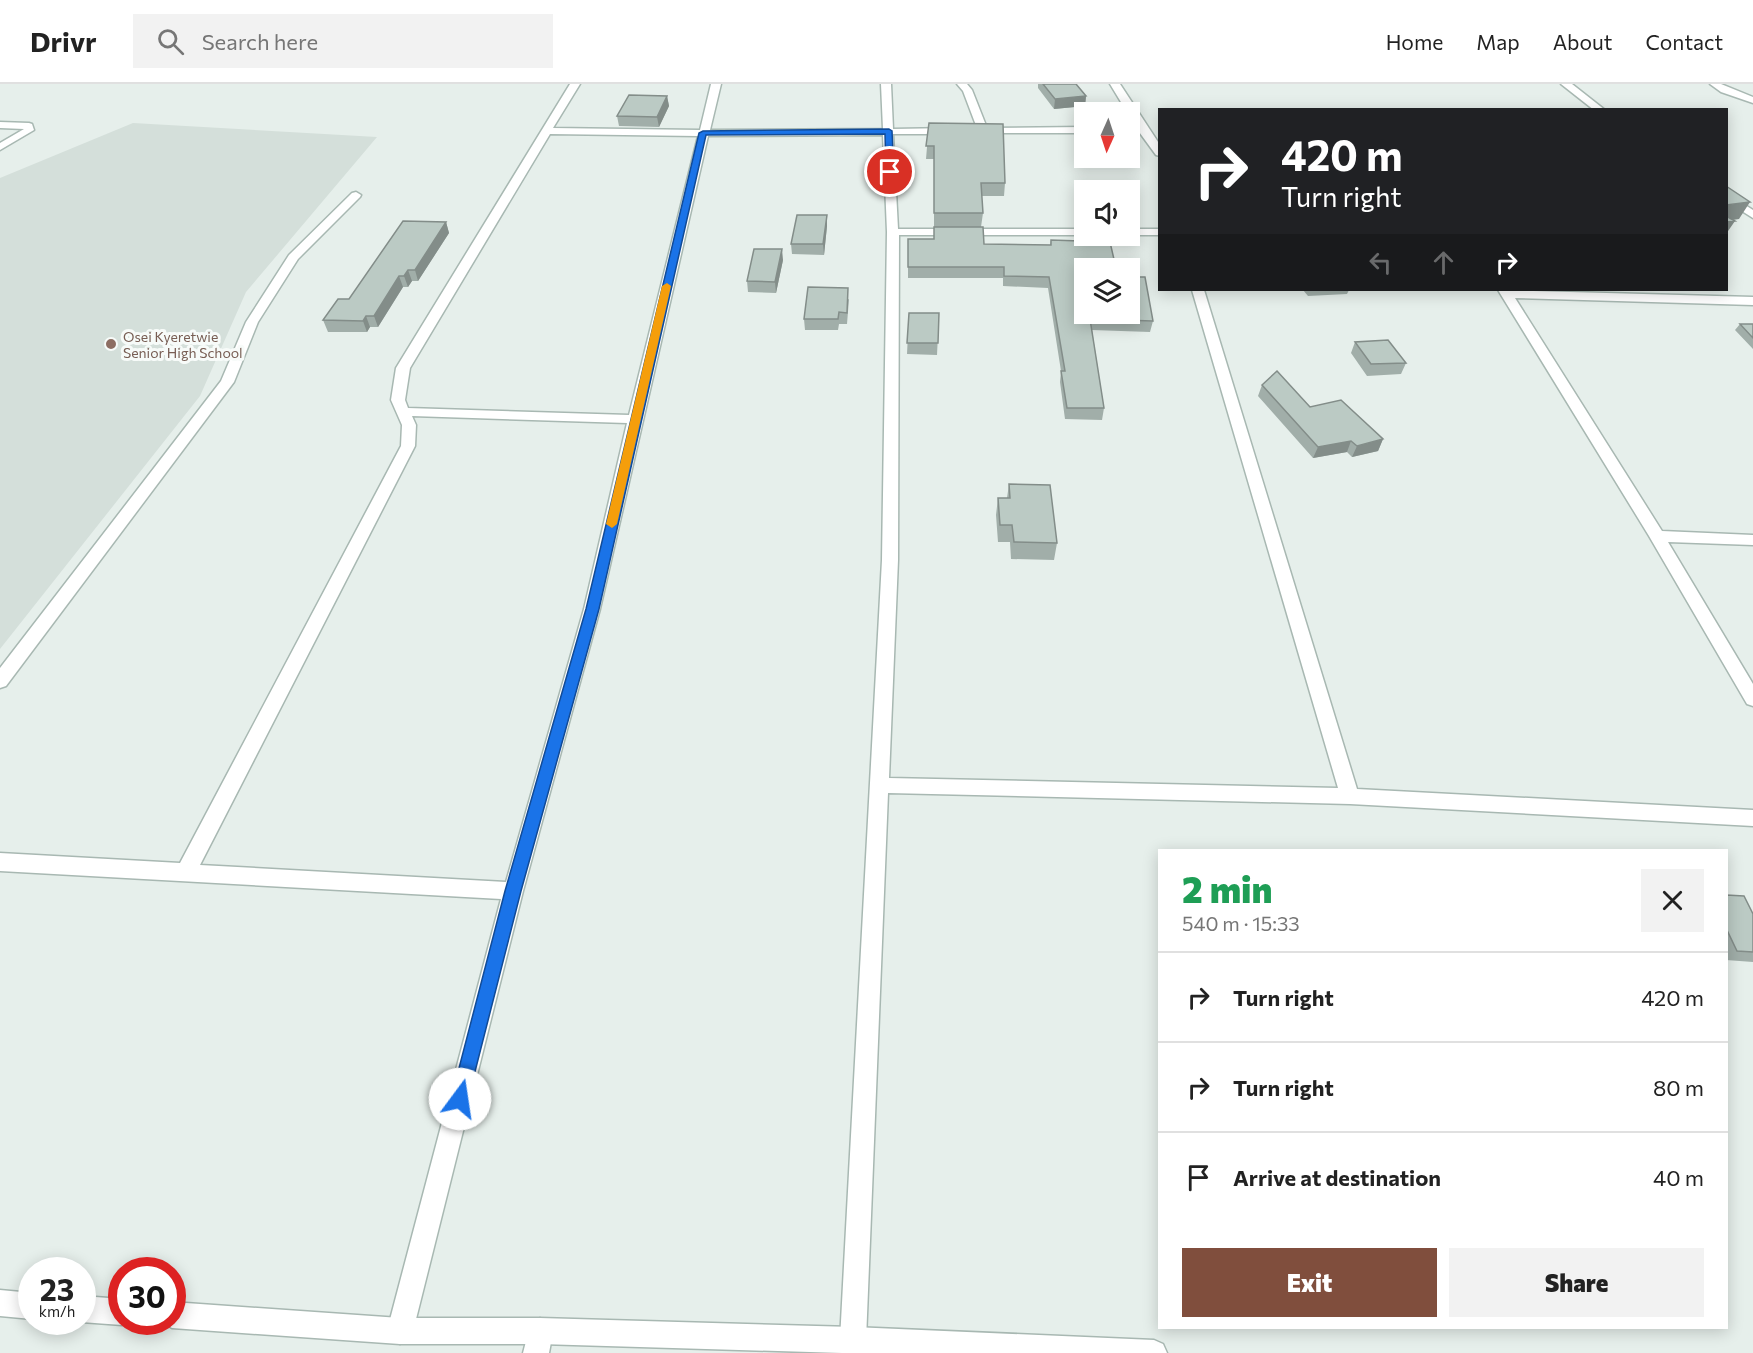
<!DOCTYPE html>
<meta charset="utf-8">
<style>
body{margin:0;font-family:Commissioner,sans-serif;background:#f2f2f2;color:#222;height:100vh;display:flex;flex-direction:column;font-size:22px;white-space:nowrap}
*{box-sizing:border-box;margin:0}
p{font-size:20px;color:#767676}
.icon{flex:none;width:33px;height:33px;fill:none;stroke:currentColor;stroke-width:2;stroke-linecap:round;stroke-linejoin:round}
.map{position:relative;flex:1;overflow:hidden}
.side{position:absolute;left:1158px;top:765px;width:570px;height:480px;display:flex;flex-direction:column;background:#fff;border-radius:0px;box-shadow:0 3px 15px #0003}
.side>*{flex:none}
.guide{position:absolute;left:1158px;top:24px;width:570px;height:183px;border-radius:0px;box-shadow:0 3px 15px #0003;background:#202124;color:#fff;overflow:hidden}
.needle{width:39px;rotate:183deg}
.tools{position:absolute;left:1074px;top:18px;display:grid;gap:12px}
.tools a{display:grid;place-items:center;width:66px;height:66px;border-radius:0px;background:#fff;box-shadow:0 3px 15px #0003;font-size:30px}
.speed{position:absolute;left:18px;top:1173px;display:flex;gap:12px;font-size:30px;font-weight:700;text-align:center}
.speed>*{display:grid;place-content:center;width:78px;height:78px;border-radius:50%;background:#fff;box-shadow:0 3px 15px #0003;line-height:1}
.speed small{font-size:15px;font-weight:400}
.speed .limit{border:9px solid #d22;background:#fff;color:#111}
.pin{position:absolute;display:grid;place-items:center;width:51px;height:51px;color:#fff;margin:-26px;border:3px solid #fff;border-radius:50%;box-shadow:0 2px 6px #0007}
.me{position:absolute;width:66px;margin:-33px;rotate:14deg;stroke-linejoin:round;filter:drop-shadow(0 0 4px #0008)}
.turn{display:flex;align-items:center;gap:21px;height:126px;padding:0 24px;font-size:27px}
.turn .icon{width:78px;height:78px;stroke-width:2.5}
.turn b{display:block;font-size:42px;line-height:51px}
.lanes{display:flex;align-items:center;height:57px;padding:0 24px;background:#0003;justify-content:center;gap:30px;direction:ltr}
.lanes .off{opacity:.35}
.round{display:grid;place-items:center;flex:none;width:63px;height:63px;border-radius:0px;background:#f2f2f2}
.summary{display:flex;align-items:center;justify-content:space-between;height:102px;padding:0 24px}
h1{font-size:36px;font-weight:800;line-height:45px;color:#1e9e55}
.action{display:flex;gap:12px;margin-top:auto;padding:12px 24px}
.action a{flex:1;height:69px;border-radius:0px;background:#804e3d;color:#fff;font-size:24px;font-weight:800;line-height:69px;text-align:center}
.action a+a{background:#f2f2f2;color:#222}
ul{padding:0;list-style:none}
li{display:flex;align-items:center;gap:18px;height:90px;padding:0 24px;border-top:2px solid #e0e0e0}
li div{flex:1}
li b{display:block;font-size:22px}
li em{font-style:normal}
header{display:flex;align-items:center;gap:36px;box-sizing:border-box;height:84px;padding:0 30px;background:#fff;border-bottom:2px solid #e0e0e0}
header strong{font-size:28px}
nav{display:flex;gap:33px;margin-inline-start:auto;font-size:21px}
.search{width:420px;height:54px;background:#f2f2f2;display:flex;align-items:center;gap:15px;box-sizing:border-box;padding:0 21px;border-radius:0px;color:#767676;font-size:22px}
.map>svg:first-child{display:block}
.built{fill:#d4dfda}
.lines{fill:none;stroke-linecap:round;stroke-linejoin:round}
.minor-casing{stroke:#a8b8b2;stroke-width:3}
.tertiary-casing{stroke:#a8b8b2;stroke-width:3}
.minor{fill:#fff;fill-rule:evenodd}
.tertiary{fill:#fff;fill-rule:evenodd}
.wall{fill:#a1aea9}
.shaded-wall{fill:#838d89}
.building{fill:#bbcac4;stroke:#838d89;stroke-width:1.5}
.route{fill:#1a73e8;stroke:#114b97;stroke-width:1.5}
.slow{fill:#f59e0b}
.education-dot{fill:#8d6e63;stroke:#f7fbf9;stroke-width:2}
.labels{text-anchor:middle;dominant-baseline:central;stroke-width:6;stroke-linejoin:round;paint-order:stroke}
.far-education-label{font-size:14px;fill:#785e54;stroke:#f7fbf9;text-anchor:start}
</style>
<header>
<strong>Drivr</strong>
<div class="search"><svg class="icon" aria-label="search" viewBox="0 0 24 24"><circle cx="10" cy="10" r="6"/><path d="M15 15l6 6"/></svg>Search here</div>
<nav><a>Home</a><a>Map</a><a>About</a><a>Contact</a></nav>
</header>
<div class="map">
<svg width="1753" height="1269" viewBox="0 0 1753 1269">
<rect width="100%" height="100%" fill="#e6efeb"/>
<!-- built -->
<path class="built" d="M133,39L377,53L246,208L200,312L0,565V94Z"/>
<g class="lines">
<defs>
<path id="minor" d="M570,0H580L553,44L700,46L711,0H721L710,46L883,45L881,0H891L893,45L951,44L956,47L951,50H893L898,145H1084V151H899L898,476L889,694L1338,704L1192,206H1204L1357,705L1753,726V742L1350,720L888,709L866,1256L862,1265L854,1269L844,1265L840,1256L882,476L887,148L883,51L708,52L600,525L523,807L413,1247L409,1256L400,1260L391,1256L387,1247L501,815L0,787V769L180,779L401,362L402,341L391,316L396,284ZM550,50L698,52L629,331L408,324L405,316L410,284ZM412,332L627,339L584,525L506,798L200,781L415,362L416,341Z
M957,0H967L972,6L987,44L1084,43V49H976L974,47L977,44L963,7Z
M1110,0H1120L1160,61V72L1156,71L1137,45L1130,28H1127Z
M1561,0H1572L1605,26H1594Z
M1710,0H1721L1753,13V19L1721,8Z
M0,38L29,39L32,40L34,46L0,66V59L24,45L0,44Z
M356,108L361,111L360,113L298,175L258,238L234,298L6,602L0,604V584L221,297L246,238L289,171L352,109Z
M1726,109L1753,126V134L1726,117Z
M1130,145H1160V151H1130Z
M1498,206L1753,213V221L1515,214L1662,447L1753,451V461L1668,458L1753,600V622L1747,620L1649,452Z
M540,1234L549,1238L553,1247L549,1269H523L531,1238Z"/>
<path id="tertiary" d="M0,1206L32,1209V1235L0,1232Z
M82,1212L122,1215V1238H131L122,1241L81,1238H82Z
M172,1218L400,1234H540L853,1243L1154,1256L1163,1260L1167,1269H842L540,1260H400L172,1244L162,1238H172Z"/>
</defs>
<!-- minor casing -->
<use href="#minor" class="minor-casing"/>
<!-- tertiary casing -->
<use href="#tertiary" class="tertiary-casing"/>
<!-- minor -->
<use href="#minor" class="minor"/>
<!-- tertiary -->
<use href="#tertiary" class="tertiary"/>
</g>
<!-- wall -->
<path class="wall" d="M1038,0H1076L1086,12L1085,22L1054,25L1038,4Z
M667,12L669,22L659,43L619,42L617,32Z
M929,39L1005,99L1004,112H981L983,129L981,143L984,160L1050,161L1051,156L1084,184L1153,237L1150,248L1092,246L1104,324L1102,336L1065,335L1060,298L1061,287L1048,204L1003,202V194H908V155H934V75H926Z
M827,131V142L824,171L792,170L791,160Z
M446,138L449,149L418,197H412L408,203H403L378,243H370L367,248H328L323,236Z
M783,176L776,209L748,208L747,197Z
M1303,206H1349L1347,210L1308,212Z
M849,215L847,240H839L838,246H805L804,235Z
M909,229H939L937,271L907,270Z
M1740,240H1753V265L1735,246Z
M1355,258L1406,279L1401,290L1367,292L1351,269Z
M1262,301L1383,355L1378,367L1352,373L1347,368L1313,374L1258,312Z
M1009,400L1057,459L1054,476L1011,475L1010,458H998L996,431L998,414H1007Z
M1726,811L1753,830V878L1726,876Z"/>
<!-- shaded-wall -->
<path class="shaded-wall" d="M667,12L669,22L659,43L657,33Z
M1086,12L1085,22L1054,25L1055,15Z
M1750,118L1739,135L1726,137V121Z
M827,131V142L824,171L823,160Z
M1735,137L1726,150V138Z
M446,138L449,149L418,197L415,186Z
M782,165L783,176L776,209L775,198Z
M408,186L412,197L408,203L404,192Z
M399,192L403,203L378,243L374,232Z
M366,232L370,243L367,248L363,237Z
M1383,355L1378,367L1352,373L1357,362Z
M1351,357L1347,368L1313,374L1318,363Z"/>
<!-- building -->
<path class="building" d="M1043,0H1076L1086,12L1055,15Z
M629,11L667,12L657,33L617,32Z
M929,39L1003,40L1005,99H981L983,129H934V62H926Z
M1726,102L1750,118L1726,121Z
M797,131H827L823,160H791Z
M1726,132L1735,137L1726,138Z
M403,137L446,138L415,186H408L404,192H399L374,232H366L363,237L323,236L338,215H349Z
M934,143H983L984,160L1051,161V156L1110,158L1116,184H1084V230H1130V193H1145L1153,237L1090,235L1104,324H1067L1061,287H1065L1049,193L1004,192V183H908V155H934Z
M754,165H782L775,198L747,197Z
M808,203L848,204L847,229L839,228L838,235H804Z
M909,229H939L938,259H907Z
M1740,240H1753V254Z
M1388,256L1406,279L1371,280L1355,258Z
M1277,287L1310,323L1341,316L1383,355L1357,362L1351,357L1318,363L1262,301Z
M1009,400L1050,401L1057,459L1014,458L1012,441H1000L998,414H1010Z
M1726,811L1744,812L1753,830V868L1737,867L1726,844Z"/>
<!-- route -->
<path class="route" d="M889,45L892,47L894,88L890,90L886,88L885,50L706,51L599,525L521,807L468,1015L466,1021L460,1024L453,1021L451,1015L505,807L586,525L699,49L703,47Z"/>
<!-- slow -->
<path class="slow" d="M667,199L671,202L617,440L612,444L606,440L662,202Z"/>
<!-- markers -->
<circle class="education-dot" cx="111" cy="260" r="6"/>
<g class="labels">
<!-- far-education labels -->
<g class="far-education-label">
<text x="123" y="252">Osei Kyeretwie<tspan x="123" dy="16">Senior High School</tspan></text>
</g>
</g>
</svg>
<div class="tools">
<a><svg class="needle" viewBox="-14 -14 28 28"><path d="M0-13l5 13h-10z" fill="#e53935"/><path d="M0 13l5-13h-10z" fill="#767676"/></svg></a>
<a><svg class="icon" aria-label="sound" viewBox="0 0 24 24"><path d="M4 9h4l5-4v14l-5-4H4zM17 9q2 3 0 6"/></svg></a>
<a><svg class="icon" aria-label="layers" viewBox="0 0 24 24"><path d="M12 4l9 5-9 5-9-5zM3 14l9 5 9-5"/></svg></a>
</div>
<div class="speed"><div>23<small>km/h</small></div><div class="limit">30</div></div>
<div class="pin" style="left:890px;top:88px;background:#d93025"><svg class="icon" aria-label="arrive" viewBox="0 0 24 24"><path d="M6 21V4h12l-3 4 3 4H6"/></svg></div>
<svg class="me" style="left:460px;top:1015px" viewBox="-20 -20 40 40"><circle r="19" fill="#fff"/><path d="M0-13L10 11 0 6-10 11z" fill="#1a73e8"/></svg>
<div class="guide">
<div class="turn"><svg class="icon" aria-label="right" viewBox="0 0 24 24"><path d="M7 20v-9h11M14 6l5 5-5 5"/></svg><div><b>420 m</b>Turn right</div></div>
<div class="lanes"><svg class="icon off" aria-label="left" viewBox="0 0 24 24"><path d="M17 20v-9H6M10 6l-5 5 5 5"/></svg><svg class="icon off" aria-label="ahead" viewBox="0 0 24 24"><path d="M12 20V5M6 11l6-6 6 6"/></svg><svg class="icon" aria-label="right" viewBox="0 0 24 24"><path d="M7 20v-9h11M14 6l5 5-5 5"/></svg></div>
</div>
<section class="side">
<div class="summary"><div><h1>2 min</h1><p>540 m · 15:33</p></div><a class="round"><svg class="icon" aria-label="close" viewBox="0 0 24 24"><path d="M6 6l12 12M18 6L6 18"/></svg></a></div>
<ul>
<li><svg class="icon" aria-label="right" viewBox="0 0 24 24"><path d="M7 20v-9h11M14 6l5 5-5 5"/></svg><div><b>Turn right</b></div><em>420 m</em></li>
<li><svg class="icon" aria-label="right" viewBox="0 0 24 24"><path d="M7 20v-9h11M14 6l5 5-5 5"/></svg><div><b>Turn right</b></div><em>80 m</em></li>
<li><svg class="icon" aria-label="arrive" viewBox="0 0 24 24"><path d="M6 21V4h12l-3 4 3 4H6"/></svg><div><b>Arrive at destination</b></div><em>40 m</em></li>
</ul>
<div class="action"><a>Exit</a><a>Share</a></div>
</section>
</div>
